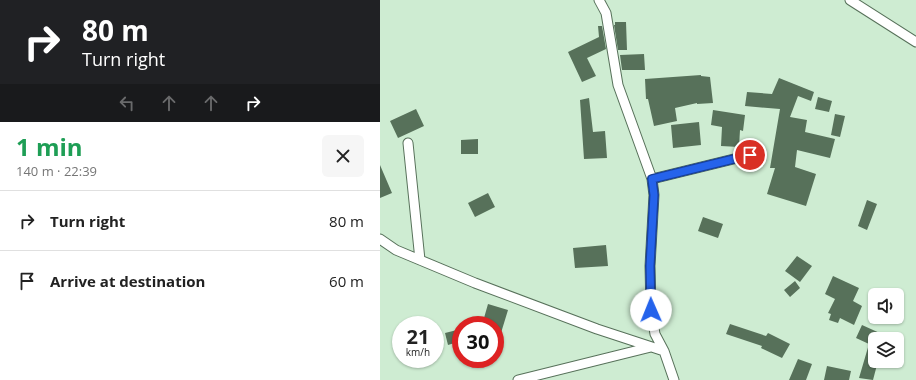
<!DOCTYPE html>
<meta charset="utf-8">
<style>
body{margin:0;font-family:"Open Sans",sans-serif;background:#f6f6f6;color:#222;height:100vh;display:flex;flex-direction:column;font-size:15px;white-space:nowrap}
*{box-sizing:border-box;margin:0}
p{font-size:13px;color:#767676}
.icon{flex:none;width:22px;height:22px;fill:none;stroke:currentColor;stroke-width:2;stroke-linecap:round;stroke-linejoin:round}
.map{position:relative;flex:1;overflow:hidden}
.panel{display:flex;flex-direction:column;background:#fff;width:380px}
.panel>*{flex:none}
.guide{background:#202124;color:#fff;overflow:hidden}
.fabs{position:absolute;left:488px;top:288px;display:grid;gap:8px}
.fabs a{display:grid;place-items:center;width:36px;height:36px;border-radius:6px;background:#fff;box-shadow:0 1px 3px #0004;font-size:20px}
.speed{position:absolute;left:12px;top:316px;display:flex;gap:8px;font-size:20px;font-weight:700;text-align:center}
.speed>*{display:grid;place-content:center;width:52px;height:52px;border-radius:50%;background:#fff;box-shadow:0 1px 3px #0004;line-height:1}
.speed small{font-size:10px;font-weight:400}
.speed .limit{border:6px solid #d22;background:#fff;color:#111}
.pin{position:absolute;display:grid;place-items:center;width:34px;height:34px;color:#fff;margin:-17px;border:2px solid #fff;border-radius:50%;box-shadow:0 1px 4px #0007}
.me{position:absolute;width:44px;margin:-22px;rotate:359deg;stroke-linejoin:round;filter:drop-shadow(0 0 3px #0008)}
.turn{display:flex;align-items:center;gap:14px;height:84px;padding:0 16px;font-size:18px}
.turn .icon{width:52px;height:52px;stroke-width:2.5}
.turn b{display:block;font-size:28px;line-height:34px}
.lanes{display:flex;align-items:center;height:38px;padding:0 16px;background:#0003;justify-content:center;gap:20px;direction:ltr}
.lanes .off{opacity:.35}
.round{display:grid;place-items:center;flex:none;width:42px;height:42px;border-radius:6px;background:#f6f6f6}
.headline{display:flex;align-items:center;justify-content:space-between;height:68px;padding:0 16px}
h1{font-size:24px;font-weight:700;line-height:30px;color:#1e9e55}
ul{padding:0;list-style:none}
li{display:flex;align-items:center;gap:12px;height:60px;padding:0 16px;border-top:1px solid #e0e0e0}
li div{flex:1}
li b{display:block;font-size:15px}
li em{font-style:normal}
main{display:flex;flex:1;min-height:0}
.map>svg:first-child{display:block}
.building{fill:#57715a}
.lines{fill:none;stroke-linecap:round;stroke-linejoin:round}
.minor-casing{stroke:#57715a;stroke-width:11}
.minor{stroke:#fff;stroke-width:9}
.route-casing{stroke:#184099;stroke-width:10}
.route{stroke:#2563eb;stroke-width:7}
</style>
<main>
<section class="panel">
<div class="guide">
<div class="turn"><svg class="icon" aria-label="right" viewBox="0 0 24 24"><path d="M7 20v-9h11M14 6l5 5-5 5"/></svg><div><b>80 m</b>Turn right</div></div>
<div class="lanes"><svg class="icon off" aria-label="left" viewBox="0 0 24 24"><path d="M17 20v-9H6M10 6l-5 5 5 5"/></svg><svg class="icon off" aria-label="ahead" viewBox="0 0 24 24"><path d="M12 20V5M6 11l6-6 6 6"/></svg><svg class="icon off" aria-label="ahead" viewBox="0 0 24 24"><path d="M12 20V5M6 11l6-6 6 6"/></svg><svg class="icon" aria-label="right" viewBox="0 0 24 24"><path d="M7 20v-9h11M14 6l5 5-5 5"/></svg></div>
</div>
<div class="headline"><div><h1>1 min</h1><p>140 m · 22:39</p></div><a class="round"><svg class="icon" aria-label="close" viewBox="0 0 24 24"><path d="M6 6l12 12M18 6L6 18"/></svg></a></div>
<ul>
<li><svg class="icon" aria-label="right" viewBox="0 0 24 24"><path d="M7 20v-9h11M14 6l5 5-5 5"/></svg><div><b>Turn right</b></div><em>80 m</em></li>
<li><svg class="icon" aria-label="arrive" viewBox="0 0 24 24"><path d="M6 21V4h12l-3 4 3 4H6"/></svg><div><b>Arrive at destination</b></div><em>60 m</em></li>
</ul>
</section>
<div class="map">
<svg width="536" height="380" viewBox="0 0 536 380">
<rect width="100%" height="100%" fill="#ceecd2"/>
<!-- building -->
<path class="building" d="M235,22H246L247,50H238L234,25H235Z
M218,26H222L226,49L207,58L216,76L202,82L188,52L219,37Z
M264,54L265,70H242L240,55Z
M321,75V76L330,77L333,103L317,104V103L295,108L297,121L274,126L268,99H266L265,79Z
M399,78L434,92L431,101L418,96L410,117L427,120L425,132L455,139L450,158L417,150L415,167L436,174L426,206L387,194L395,168H390L400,109L365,106L367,92L392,94Z
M438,97L452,101L449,112L435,109Z
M209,98L213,132L225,131L227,158L204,159L200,100Z
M36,109L44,126L18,138L10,121Z
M333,110L365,115L363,131L360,130L359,147L341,146L342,127L331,125Z
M455,114L465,116L460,137L451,135Z
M319,122L321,145L293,148L291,125Z
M98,139V154H81V140Z
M0,165L12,193L0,198Z
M108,193L115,207L95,217L88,203Z
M487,200L497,204L487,230L478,226Z
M323,217L343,224L338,238L318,231Z
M226,245L228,266L195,268L193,248Z
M417,256L432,266L420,282L405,271Z
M453,276L479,288L473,301L482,306L474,325L460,318L458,323L449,320L451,314L448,313L455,299L445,294Z
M415,281L420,288L410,297L404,290Z
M108,304L128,310L117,346H115V325H102Z
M350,324L386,336L388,333L410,344L402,358L381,348L382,346L346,334Z
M482,325L513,339H495V361H498L493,380L479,378L489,344L476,338Z
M81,329V341L68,345L65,333Z
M418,359L432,364L426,380H409Z
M447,366L471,371L469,380H444Z"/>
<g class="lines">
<defs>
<path id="minor" d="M219,0L226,13L238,85L272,179L274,195L270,266L271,310L275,334L284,351L294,380
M470,0L536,42
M28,143L40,260
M272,179L370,155
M0,239L16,250L95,283L217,329L284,351
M138,380L271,347"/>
</defs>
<!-- minor casing -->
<use href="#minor" class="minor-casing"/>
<!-- minor -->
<use href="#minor" class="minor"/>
</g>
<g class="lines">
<defs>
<path id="route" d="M271,310L270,266L274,195L272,179L370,155"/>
</defs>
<!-- route casing -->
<use href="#route" class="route-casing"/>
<!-- route -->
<use href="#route" class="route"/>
</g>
</svg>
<div class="fabs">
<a><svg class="icon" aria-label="sound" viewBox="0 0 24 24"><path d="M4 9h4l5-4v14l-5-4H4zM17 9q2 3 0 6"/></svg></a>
<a><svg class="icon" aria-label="layers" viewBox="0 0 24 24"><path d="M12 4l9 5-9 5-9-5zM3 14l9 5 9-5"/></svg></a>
</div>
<div class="speed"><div>21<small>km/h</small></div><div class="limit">30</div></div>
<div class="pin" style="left:370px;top:155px;background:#d93025"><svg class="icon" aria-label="arrive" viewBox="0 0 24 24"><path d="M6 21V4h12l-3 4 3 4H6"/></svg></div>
<svg class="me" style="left:271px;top:310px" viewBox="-20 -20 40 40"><circle r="19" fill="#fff"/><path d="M0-13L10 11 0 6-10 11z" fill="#2563eb"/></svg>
</div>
</main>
